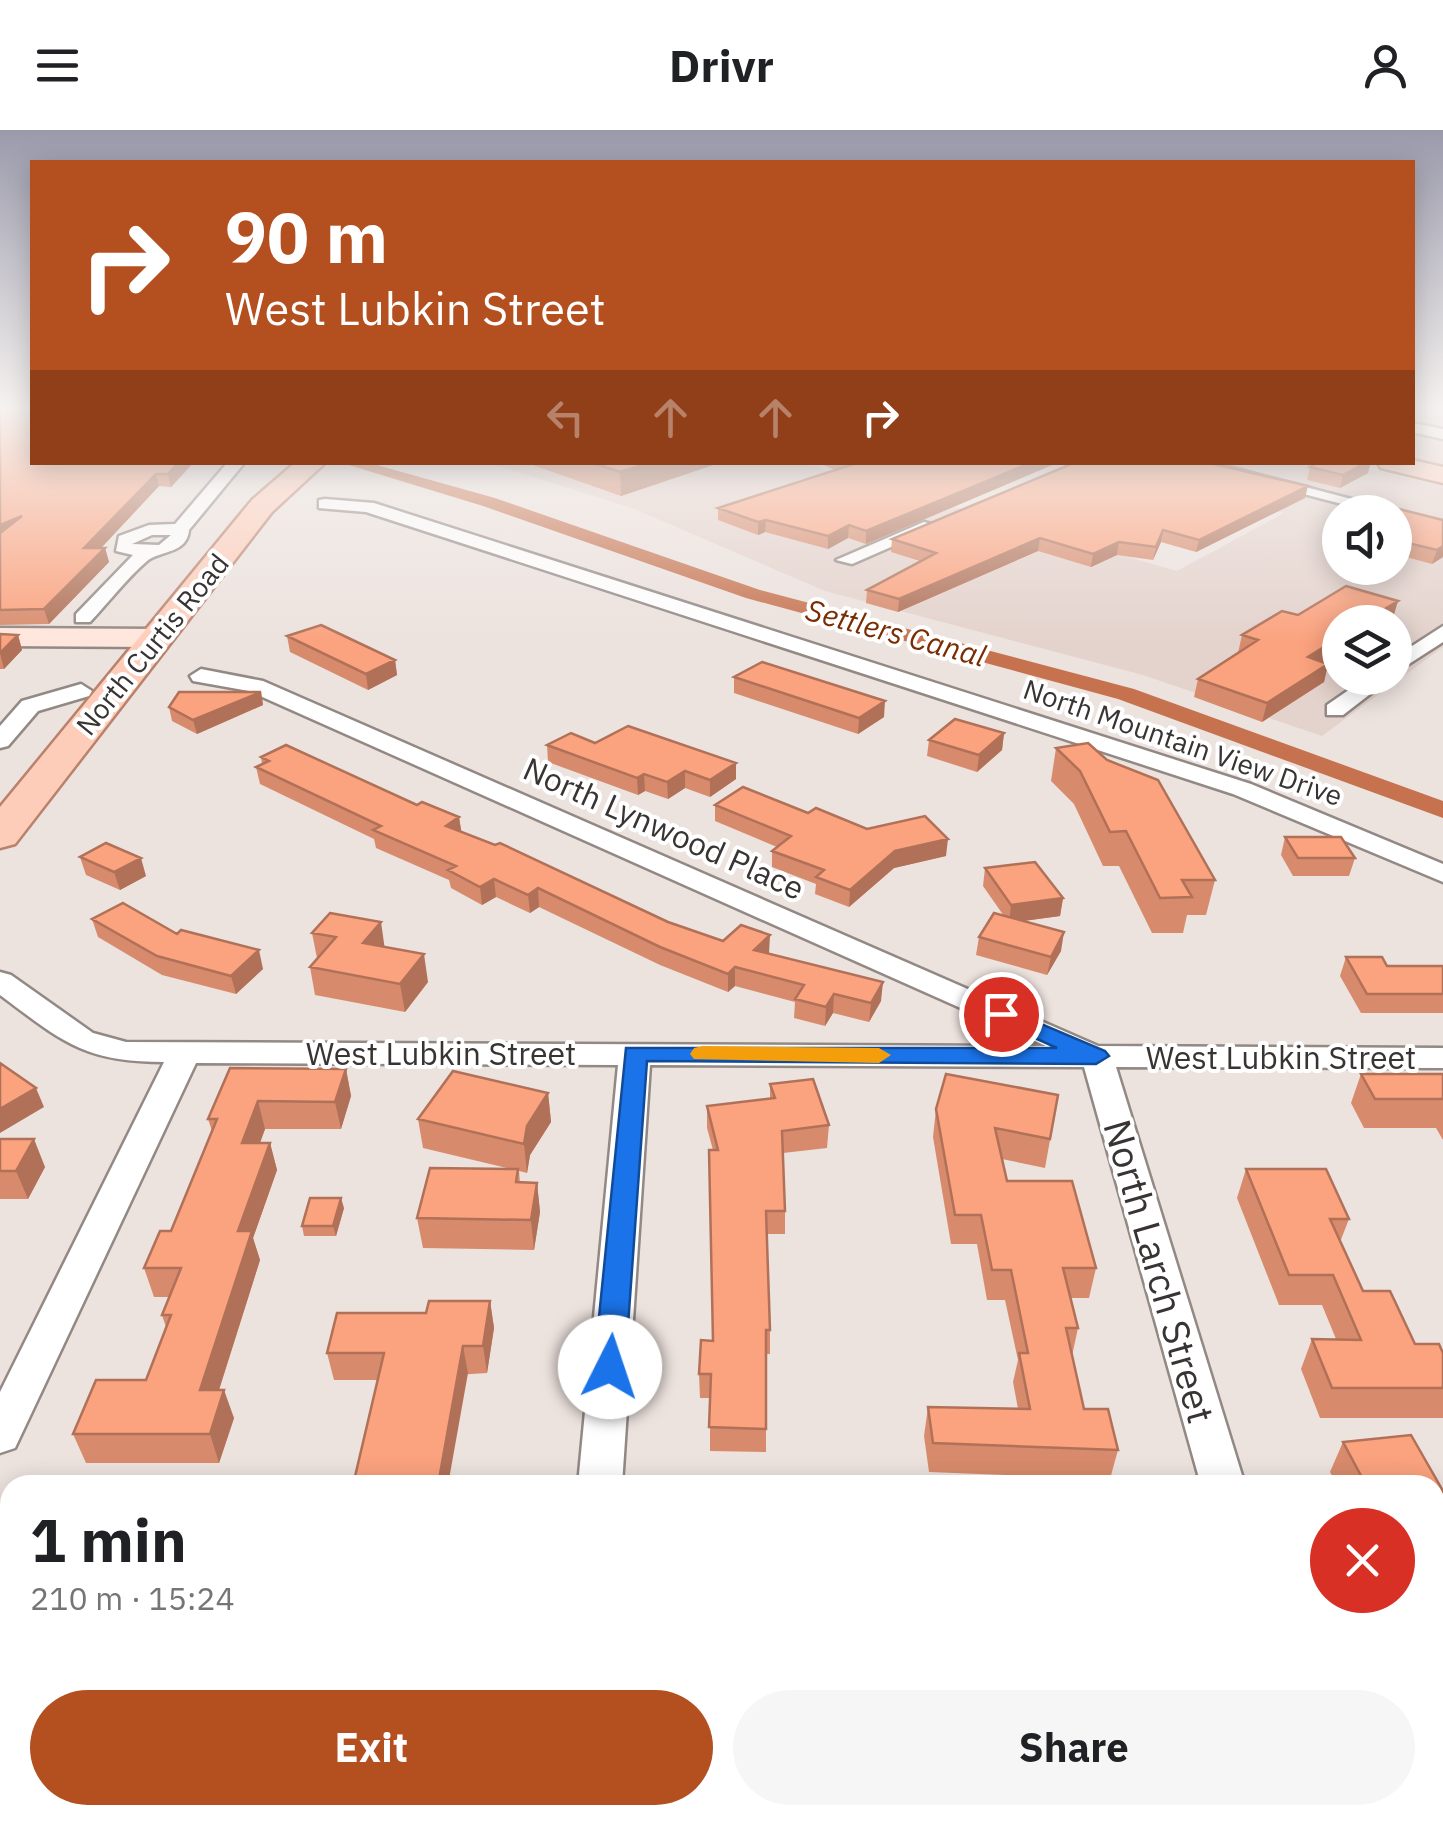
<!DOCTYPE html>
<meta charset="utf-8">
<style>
body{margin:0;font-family:"IBM Plex Sans",sans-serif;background:#f6f6f6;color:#202124;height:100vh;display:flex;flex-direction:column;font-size:38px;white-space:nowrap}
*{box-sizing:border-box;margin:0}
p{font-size:32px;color:#757577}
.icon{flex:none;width:55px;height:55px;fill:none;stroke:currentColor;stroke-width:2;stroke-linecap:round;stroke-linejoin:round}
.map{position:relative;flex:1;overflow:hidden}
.panel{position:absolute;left:0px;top:1345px;width:1445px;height:350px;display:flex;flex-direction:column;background:#fff;border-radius:30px 30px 0 0;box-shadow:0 5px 25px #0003}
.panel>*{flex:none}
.banner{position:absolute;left:30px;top:30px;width:1385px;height:305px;border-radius:0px;box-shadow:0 5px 25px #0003;background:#b44f20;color:#fff;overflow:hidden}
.buttons{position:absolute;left:1322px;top:365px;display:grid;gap:20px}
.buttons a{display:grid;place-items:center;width:90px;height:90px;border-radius:50%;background:#fff;box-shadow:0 5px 25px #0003;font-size:50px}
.pin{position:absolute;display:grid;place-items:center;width:85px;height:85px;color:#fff;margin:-42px;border:5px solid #fff;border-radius:50%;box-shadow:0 2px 10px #0007}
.me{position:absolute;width:110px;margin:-55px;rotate:4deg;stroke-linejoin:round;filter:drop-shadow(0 0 8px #0008)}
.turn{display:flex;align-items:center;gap:35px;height:210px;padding:0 30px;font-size:45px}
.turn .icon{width:130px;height:130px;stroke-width:2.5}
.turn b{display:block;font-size:70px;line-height:85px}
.lanes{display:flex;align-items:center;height:95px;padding:0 30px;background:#0003;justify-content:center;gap:50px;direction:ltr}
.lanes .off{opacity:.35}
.round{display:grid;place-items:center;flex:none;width:105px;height:105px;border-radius:52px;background:#f6f6f6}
.headline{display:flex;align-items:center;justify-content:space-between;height:170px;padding:0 30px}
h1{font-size:60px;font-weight:800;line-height:75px}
.primary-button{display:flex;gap:20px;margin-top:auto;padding:20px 30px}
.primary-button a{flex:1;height:115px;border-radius:60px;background:#b44f20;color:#fff;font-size:40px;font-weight:800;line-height:115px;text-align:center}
.primary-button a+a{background:#f6f6f6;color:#202124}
header{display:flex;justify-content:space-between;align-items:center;height:130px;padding:0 30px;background:#fff;font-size:45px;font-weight:800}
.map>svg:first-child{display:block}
.built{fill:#e4d2cc;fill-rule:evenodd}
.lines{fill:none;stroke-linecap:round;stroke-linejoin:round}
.canal{fill:#c6724f;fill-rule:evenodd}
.street-casing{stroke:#928985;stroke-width:5}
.secondary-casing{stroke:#928985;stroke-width:5}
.primary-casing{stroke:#b9826c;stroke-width:5}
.street{fill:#fff;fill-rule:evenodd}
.secondary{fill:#ffe6dc;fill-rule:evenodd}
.primary{fill:#fecdb9;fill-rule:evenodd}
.wall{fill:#d88b6c}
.shaded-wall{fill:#b07158}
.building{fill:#fba27e;stroke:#b07158;stroke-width:2.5}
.route{fill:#1a73e8;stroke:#114b97;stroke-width:2.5}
.slow{fill:#f59e0b}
.labels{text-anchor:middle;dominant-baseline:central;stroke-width:8;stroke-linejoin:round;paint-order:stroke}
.far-street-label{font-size:28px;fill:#383433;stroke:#fff}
.far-water-label{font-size:30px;font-style:italic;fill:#7a2d03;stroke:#fff}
.street-label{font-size:32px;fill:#383433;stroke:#fff}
.near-street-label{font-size:38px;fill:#383433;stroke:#fff}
</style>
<header><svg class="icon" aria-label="menu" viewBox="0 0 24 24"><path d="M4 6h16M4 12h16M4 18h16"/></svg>Drivr<svg class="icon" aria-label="person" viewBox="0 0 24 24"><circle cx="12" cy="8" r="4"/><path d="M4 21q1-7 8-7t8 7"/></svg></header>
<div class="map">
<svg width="1443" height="1695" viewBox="0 0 1443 1695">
<rect width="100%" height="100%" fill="#ece2de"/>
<!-- built -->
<path class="built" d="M1413,276H1443V336L1413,329Z
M488,333H802L1177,441L1284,383L1090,334L1344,333L1443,356V517L1322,606L1143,545L825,461L632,378ZM1340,382H1395V438H1340ZM1340,492H1395V548H1340Z"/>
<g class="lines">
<!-- canal -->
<path class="canal" d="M339,332H366L495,368L760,460L1134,559L1443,671V688L1118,569L746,468L483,376Z"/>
<defs>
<path id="street" d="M1412,293L1443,299V309L1412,302Z
M228,332H245L189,400C187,424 161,420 147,431C126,449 109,472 90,492H76V484L133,425L116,421L119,406L149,395L175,394ZM152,405H171L159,415L132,414Z
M1180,332H1210L1401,382L1395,386V382H1373Z
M325,369L374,373L1251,654L1443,734V752L1233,664L366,382L319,378V370Z
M924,392L939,396L852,434L836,430Z
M1443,496V512L1395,543V527Z
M201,539L263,551L1098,916L1443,918V938L1116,937L1245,1355H1201L1084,937L650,935L622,1355H578L618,935L196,933L15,1318L0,1323V1262L164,932C83,932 62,911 0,865V842L11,845L93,903L126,912L1046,916L249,561L193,551L190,546Z
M1366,548H1391L1343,585H1327V575Z
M81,554L92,561L89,566L38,581L8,616L0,618V596L22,571Z
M0,1540H10V1590H0Z
M1435,1548H1443V1598H1435Z
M546,1685H600L599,1695H545Z
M1295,1685H1349L1353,1695H1299Z"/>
<path id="secondary" d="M0,498L155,499L170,508L155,517L0,516Z"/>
<path id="primary" d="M1412,330L1443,337V353L1381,338L1377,332Z
M296,332H326L272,382L15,714L0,718V677L252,370Z"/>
</defs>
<!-- street casing -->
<use href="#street" class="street-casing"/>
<!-- secondary casing -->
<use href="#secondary" class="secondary-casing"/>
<!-- primary casing -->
<use href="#primary" class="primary-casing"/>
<!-- street -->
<use href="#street" class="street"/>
<!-- secondary -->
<use href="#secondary" class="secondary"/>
<!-- primary -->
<use href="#primary" class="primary"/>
</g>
<!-- wall -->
<path class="wall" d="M0,276H32V332H194L171,357L159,356L101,418H105L109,432L49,494L0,495Z
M524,332H722L621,366Z
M824,332H1059L866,414L848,408L828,419L765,402L758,405L718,390V378L835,340L824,335Z
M1310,337L1368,343L1340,358L1307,350Z
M1305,368L1196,422L1161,412L1153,430L1117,425L1091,437L1038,421L898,482L866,473L867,460L920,431L891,422L892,409Z
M1395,382L1443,427L1432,434L1395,424Z
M1298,485L1393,488L1323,532L1328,534L1324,552L1262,592L1194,567L1198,549L1238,523L1242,505Z
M0,504L18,505L22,520L4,539H0Z
M287,506L395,530L397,545L368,560L290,522Z
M734,547L884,587L858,604L734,563Z
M261,562L263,575L197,604L172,591L169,577Z
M1004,603L1002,620L977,642L927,626L929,610Z
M595,613L736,649L710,667L685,658L668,669L645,661L638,665L548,632L547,615Z
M1056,618L1215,750L1206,785H1187L1183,803H1152L1119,736H1103L1074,674L1051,651Z
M261,627L459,687L461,702L668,792L723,811L769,824L881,871L869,892L833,883L825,896L794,888L795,872L735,856L728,862L660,835L539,777L530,783L496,767L482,775L451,758L449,750L376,718L374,709L260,654L256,637L262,634Z
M715,675L808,683L867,699L946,726L894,738L849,777L815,764L816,754L772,737V721L777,717L715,691Z
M1285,707L1355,728L1349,746H1293L1281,725Z
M80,727L146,746L120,760L86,745Z
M985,738L1063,768L1060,786L1023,791L1061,821L1047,845L976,825L979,807L1004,786L983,756Z
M92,789L177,804L263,839L236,864L162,845L98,807Z
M312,803L385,817L428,852L405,882L315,865L310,837L317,828Z
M1346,827L1387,836H1443V883H1361L1340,846Z
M346,939L351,966L341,999H265L260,1013H270L277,1040L253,1108L260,1130L219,1260L234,1288L219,1333H86L73,1304L146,1250L166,1197L162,1185L169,1167H154L144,1138L171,1101L212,1001L208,989Z
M1361,944H1443V1010L1436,998H1364L1351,973Z
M770,954L829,995L827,1018L783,1023L785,1081V1104H767L770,1200V1224H766V1322L710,1321V1268H700L699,1244L713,1211V1020L707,998V976L770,968Z
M548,963L551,992L530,1025L527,1043L519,1041L520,1052L537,1053L540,1082L534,1120L423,1118L417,1088L511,1039L423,1018L418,989Z
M1058,965L1045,1038L1002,1029L1007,1051L1096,1138L1089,1168H1070L1078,1198L1072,1226L1084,1279L1118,1320L1110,1349L929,1342L924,1306L928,1277L1018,1279L1013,1252L1018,1230L1005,1170H987L977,1114H951L933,1007L936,979Z
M0,1009L45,1037L28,1069H0Z
M1246,1039L1349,1089L1340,1112L1363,1161L1415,1214L1443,1223V1288H1320L1301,1239L1312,1209H1336L1322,1175H1279L1237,1068Z
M344,1078L336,1106H304L302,1096Z
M490,1171L494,1198L487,1243L377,1250H334L327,1223L426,1183Z
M1411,1305L1443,1361V1481L1435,1482V1355H1337L1330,1342L1343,1312Z
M1443,1675V1695H1441L1437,1684Z
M1081,1685H1220L1224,1695H1078Z"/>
<!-- shaded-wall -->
<path class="shaded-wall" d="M179,332H194L171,357L168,344Z
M652,332H722L621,366L620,342Z
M1033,332H1059L866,414V401Z
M1367,332H1371L1368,343L1340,358L1343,345Z
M156,344L159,356L88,432L84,418Z
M1308,356L1305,368L1196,422L1199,410Z
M22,386L0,410V395Z
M766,390L765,402L758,405V392Z
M849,395L848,408L828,419V406Z
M1163,400L1161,412L1153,430L1156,417Z
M1040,408L1038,421L898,482L899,469Z
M1119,412L1117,425L1091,437L1093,424Z
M1443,416V427L1432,434L1437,420Z
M105,418L109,432L49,494L44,479Z
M1398,471L1393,488L1386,492H1363Z
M18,505L22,520L4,539L0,523Z
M1340,507V521L1303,545L1308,527Z
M395,530L397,545L368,560L366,544Z
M1328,534L1324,552L1262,592L1267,573Z
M261,562L263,575L197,604L193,590Z
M885,571L884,587L858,604L859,588Z
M1004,603L1002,620L977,642L979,625Z
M736,633V649L710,667V650Z
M685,641V658L668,669L667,652Z
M644,644L645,661L638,665L637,648Z
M459,687L462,705L446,696Z
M948,709L946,726L894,738L849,777L850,760L895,721Z
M141,728L146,746L120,760L114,742Z
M494,749L496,767L482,775L480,757Z
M538,758L539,777L530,783L528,765Z
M1063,768L1060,786L1009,793L1011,775Z
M381,792L385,820L363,813Z
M1064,802L1061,821L1047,845L1051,827Z
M770,805L769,824L754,820Z
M259,820L263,839L236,864L231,846Z
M424,824L428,852L405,882L400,854Z
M735,837V856L728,862V844Z
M883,852L881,871L869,892L871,873Z
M834,864L833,883L825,896L826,877Z
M346,939L351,966L341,999L335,972Z
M36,958L44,977L0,1003V979Z
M548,963L551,992L530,1025L527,1043L524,1014L527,996Z
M258,971L265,999L250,1040L242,1013Z
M34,1009L45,1037L28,1069L16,1041Z
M270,1013L277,1040L253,1108L260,1130L210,1288L200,1260L238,1101Z
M537,1053L540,1082L534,1120L531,1090Z
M341,1068L344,1078L336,1106L333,1096Z
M490,1171L494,1198L487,1243L483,1216Z
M463,1216L468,1243L448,1355H438Z
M224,1260L234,1288L219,1333L210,1304Z
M95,1685H120L117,1695H92Z
M448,1685H453L456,1695H444Z"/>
<!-- building -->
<path class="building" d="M4,276H32V332H179L168,344H156L84,418H105L44,479L0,480V403L22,386L0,395V279Z
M590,332H652L620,342Z
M846,332H1033L866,401L849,395L828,406L766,390L758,392L718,378L851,335Z
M1076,332H1205L1308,356L1199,410L1163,400L1156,417L1119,412L1093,424L1040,408L899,469L867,460L936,423L892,409Z
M1319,332H1367L1343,345L1310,337Z
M1399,379L1443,390V416L1437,420L1395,410V382H1393Z
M1346,456L1398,471L1363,492H1340V507L1308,527L1328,534L1267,573L1198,549L1258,510L1242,505L1282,481L1298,485Z
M321,495L395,530L366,544L287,506Z
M0,504L18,505L0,523Z
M762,532L885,571L859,588L734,547Z
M179,562H261L193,590L169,577Z
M955,589L1004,603L979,625L929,610Z
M628,596L736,633L710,650L685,641L667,652L644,644L637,648L547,615L571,603L595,613Z
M1088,613L1107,630L1158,650L1215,750H1182L1192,767L1160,768L1126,701L1110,702L1080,641L1056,618Z
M286,615L417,675L422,672L459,687L446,696L495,715L500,713L668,792L723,811L741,795L770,805L754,820L883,852L871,873L834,864L826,877L795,869L804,855L735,837L728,844L660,817L538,758L528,765L494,749L480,757L448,740L456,736L373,700L381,696L256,637L269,631L261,627Z
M743,657L808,683L816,678L867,699L925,686L948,709L895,721L850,760L816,747L824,740L772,721L791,706L715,675Z
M1285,707H1341L1355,728H1298Z
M106,713L141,728L114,742L80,727Z
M1035,732L1063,768L1011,775L985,738Z
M123,773L177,804L181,800L259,820L231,846L157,826L92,789Z
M330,783L381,792L363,813L424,824L400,854L310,837L336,807L312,803Z
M994,783L1064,802L1051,827L979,807Z
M1346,827H1382L1387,836H1443V864H1367Z
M0,933L36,958L0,979Z
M230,938L346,939L335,972L258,971L242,1013H270L238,1101H252L200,1260H224L210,1304H73L96,1250H146L171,1185H162L181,1138H144L160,1101H171L217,989H208Z
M453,941L548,963L527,996L524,1014L418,989Z
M946,944L1058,965L1050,1009L995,998L1007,1051H1072L1096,1138H1063L1078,1198H1066L1084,1279H1108L1118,1320L933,1313L928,1277L1030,1279L1019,1223H1028L1011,1140H992L981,1085H955L936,979Z
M1361,944H1443V969H1375Z
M813,949L829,995L782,1001L785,1081H766L770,1200H766V1299L709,1297L711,1244H699L701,1210L713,1211L709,1020H718L707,976L775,968L770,954Z
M0,1009H34L16,1041H0Z
M430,1038L518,1039L516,1052L537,1053L531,1090L417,1088Z
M1246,1039H1326L1349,1089H1330L1363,1161H1390L1415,1214H1439L1443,1223V1258H1332L1312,1209L1361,1210L1333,1145H1289Z
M310,1068H341L333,1096H302Z
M429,1171H490L483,1216H463L438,1355H353L384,1223H327L337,1183H426Z
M1411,1305L1443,1361V1453L1435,1454V1355H1366L1343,1312Z
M25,1685H95L92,1695H22Z
M287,1685H448L444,1695H282Z
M699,1685H865L866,1695H699Z
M1093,1685H1220L1224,1695H1095Z"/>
<!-- sky -->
<linearGradient id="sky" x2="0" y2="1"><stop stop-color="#9a9aab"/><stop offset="0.54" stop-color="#f6f2f0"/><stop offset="1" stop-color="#f6f2f0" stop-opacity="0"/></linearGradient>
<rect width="1443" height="514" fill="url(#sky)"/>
<!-- route -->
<path class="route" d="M1001,877L1105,921L1109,926L1096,934L647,931L625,1237L620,1246L610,1250L599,1246L594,1237L626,918H1057L993,889V879Z"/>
<!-- slow -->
<path class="slow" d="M703,916L879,918L891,925L879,933L694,929L690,924L694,918Z"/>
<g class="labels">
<!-- far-street labels -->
<g class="far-street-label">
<text transform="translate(152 514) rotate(-51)">North Curtis Road</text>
<text transform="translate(1183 612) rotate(19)">North Mountain View Drive</text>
</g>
<!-- far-water labels -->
<g class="far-water-label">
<text transform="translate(896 502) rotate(15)">Settlers Canal</text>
</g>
<!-- street labels -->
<g class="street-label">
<text transform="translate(664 698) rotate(24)">North Lynwood Place</text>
<text x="441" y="923">West Lubkin Street</text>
<text x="1281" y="927">West Lubkin Street</text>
</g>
<!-- near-street labels -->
<g class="near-street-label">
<text transform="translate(1160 1141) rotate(74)">North Larch Street</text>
</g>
</g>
</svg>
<div class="buttons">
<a><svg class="icon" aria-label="sound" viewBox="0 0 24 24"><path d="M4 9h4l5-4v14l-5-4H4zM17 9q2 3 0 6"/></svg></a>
<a><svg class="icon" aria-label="layers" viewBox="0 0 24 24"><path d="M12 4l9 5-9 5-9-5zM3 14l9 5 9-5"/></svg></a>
</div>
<div class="pin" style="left:1001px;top:884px;background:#d93025"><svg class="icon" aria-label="arrive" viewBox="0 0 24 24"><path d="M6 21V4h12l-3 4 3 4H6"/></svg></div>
<svg class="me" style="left:610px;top:1237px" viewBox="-20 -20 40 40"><circle r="19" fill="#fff"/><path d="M0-13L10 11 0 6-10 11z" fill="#1a73e8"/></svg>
<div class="banner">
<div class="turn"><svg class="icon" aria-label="right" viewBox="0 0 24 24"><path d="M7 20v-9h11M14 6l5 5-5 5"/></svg><div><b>90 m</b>West Lubkin Street</div></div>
<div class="lanes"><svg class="icon off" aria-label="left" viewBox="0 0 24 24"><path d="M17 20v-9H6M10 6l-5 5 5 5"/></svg><svg class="icon off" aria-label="ahead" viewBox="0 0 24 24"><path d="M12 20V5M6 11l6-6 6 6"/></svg><svg class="icon off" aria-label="ahead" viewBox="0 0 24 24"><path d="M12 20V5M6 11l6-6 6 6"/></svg><svg class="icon" aria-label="right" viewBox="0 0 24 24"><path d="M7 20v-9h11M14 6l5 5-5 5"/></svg></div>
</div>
<section class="panel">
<div class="headline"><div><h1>1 min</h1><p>210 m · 15:24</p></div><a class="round" style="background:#d93025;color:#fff"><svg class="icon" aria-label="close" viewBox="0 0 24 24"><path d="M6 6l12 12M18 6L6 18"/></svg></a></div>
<div class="primary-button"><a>Exit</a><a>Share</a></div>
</section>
</div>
